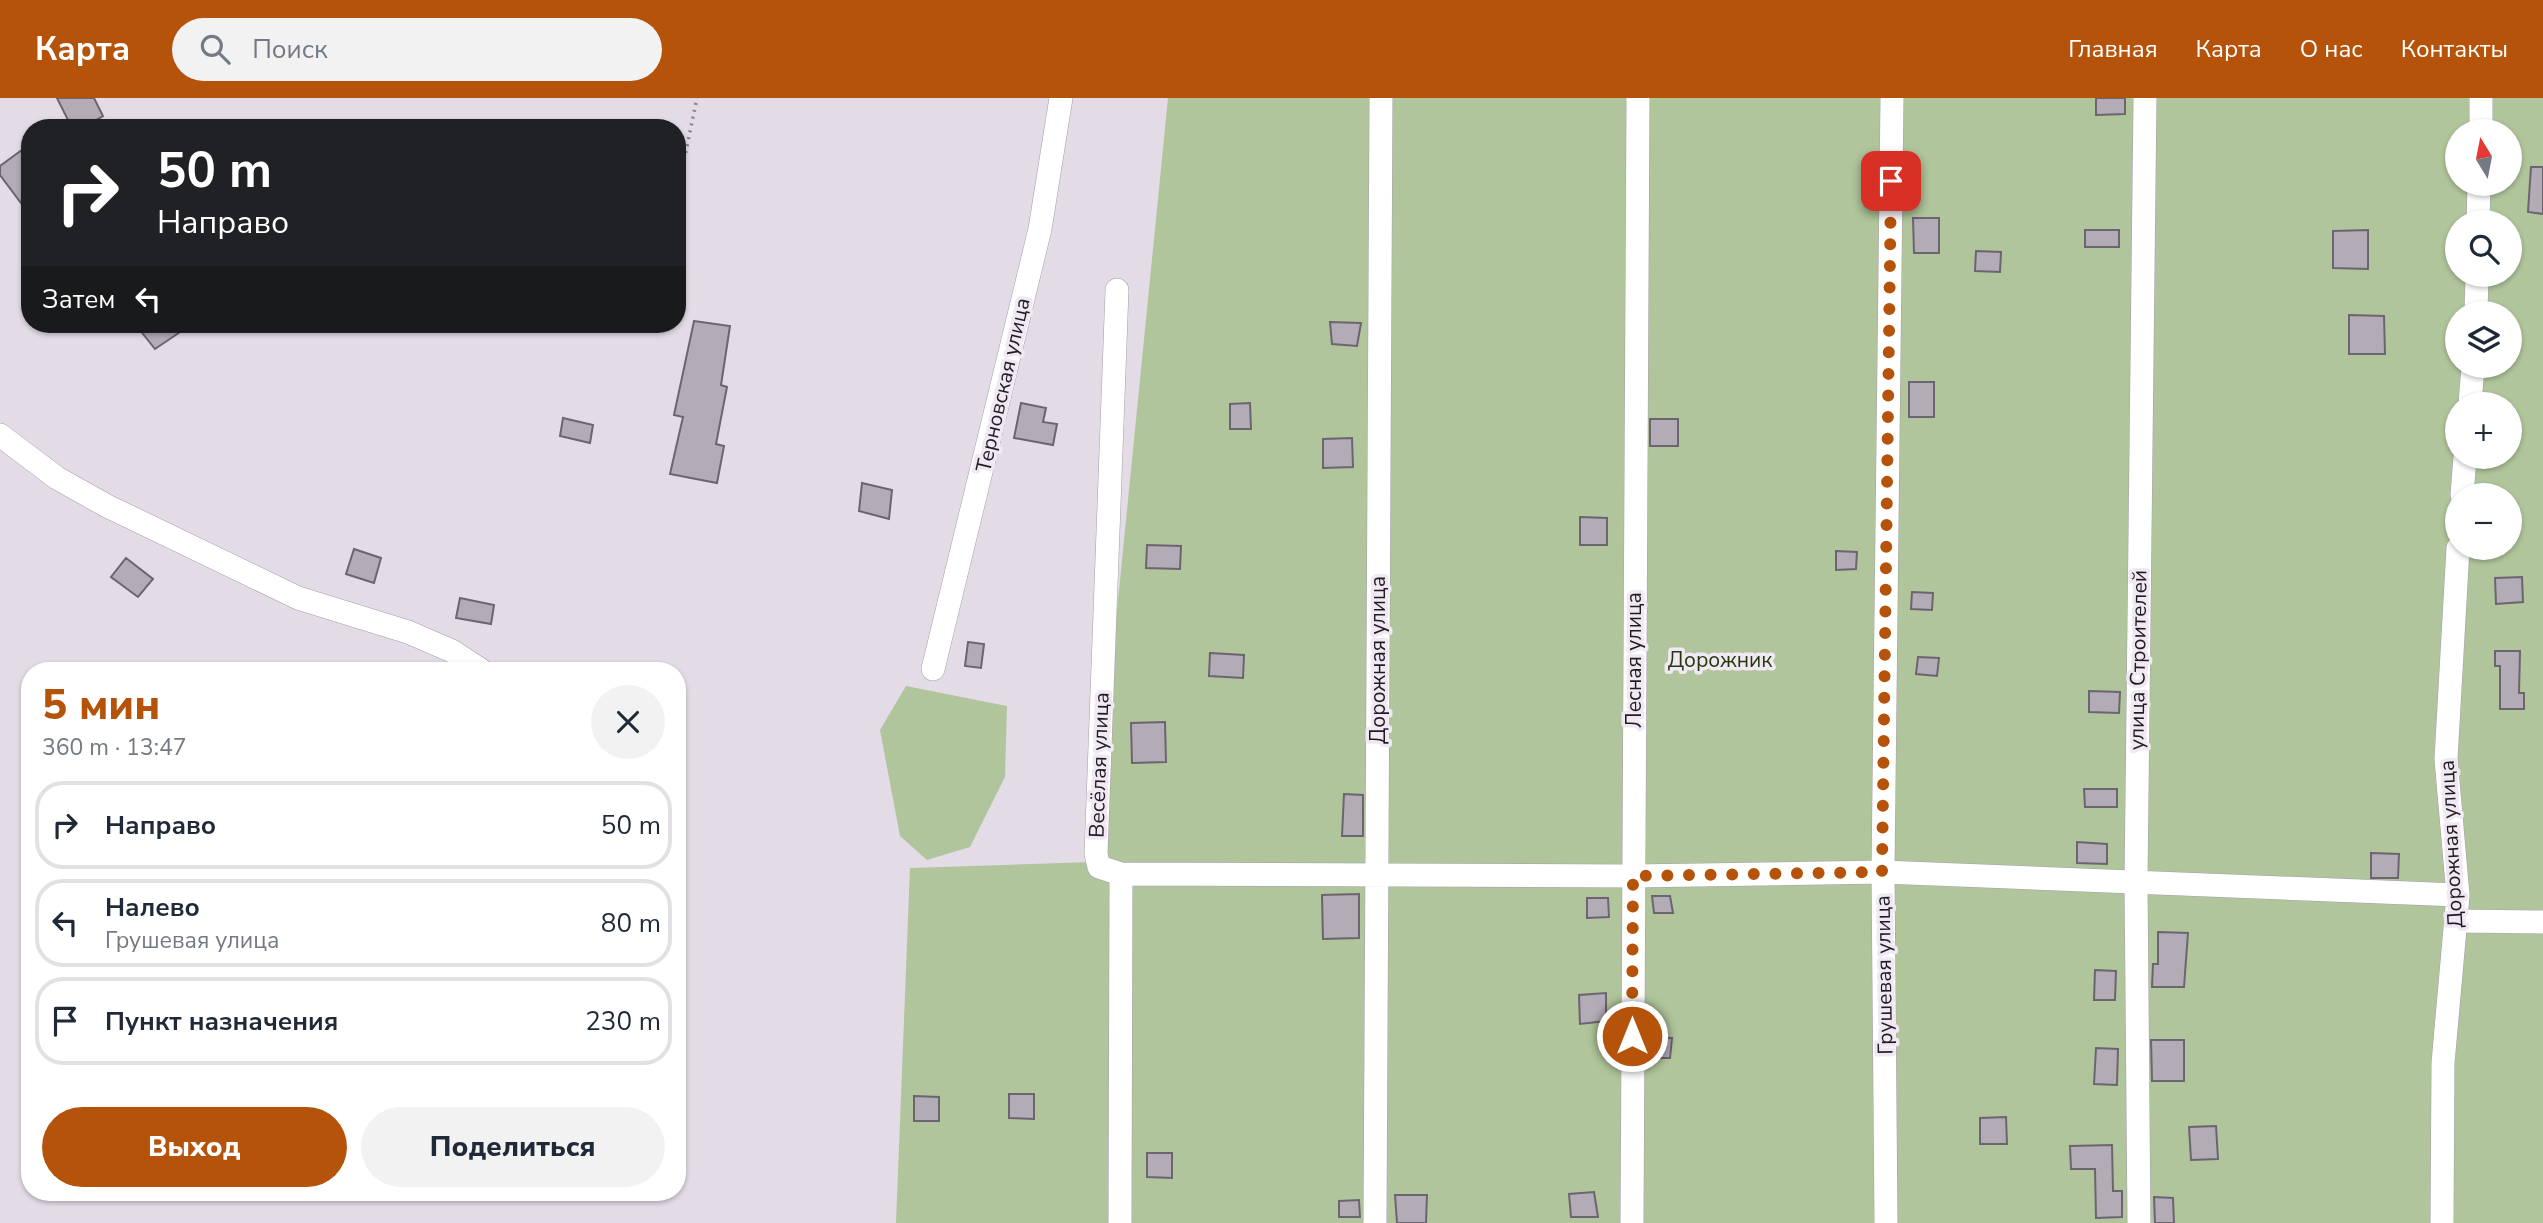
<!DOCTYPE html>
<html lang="ru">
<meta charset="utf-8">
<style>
body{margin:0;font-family:"Nunito Sans",sans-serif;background:#f2f2f3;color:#1f2937;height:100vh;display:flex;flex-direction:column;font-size:26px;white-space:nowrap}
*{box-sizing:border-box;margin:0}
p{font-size:23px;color:#747a83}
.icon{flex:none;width:38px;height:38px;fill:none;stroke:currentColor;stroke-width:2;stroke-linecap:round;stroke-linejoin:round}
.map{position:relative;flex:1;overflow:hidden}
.side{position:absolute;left:21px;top:564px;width:665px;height:539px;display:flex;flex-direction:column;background:#fff;border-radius:28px;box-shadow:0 2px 5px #0004}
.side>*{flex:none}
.hud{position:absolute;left:21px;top:21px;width:665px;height:214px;border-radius:28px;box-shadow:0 2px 5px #0004;background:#202124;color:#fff;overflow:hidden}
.needle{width:46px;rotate:350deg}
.buttons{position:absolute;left:2445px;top:21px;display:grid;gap:14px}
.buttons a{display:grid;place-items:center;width:77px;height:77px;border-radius:50%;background:#fff;box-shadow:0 2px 5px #0004;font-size:35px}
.pin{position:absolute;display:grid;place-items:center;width:60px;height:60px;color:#fff;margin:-30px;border-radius:14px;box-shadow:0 4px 10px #0006}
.me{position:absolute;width:77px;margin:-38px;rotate:0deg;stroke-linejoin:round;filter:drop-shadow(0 0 5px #0008)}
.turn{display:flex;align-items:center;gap:24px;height:147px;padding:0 21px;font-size:32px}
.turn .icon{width:91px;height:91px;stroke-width:2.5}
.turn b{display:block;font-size:49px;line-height:60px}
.then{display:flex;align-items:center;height:66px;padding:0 21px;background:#0003;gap:14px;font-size:26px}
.round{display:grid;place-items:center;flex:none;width:74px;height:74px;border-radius:37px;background:#f2f2f3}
.overview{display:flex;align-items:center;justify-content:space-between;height:119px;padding:0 21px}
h1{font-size:42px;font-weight:800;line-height:52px;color:#b45309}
.cta{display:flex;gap:14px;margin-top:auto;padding:14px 21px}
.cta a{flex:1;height:80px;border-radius:42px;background:#b45309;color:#fff;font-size:28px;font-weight:800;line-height:80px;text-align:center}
.cta a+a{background:#f2f2f3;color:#1f2937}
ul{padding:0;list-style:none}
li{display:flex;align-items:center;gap:21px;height:88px;margin:0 14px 10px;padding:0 7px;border:4px solid #e0e1e3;border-radius:28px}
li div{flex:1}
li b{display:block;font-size:26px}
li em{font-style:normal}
header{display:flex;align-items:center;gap:42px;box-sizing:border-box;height:98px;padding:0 35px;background:#b45309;color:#fff}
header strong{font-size:33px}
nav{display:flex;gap:38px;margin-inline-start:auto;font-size:24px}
.search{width:490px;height:63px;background:#f2f2f3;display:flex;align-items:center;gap:18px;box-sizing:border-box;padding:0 24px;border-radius:38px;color:#747a83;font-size:26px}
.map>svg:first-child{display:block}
.green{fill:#b0c59b;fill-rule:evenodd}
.building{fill:#b3abb6;stroke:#6c656f;stroke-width:2}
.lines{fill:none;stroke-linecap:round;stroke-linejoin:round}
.minor-casing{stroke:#a59ea9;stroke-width:24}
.path{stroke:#8b858d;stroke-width:3.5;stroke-dasharray:2 5;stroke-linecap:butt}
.minor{stroke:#fff;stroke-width:23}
.route{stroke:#b45309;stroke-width:12;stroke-dasharray:0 21.6}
.labels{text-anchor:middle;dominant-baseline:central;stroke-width:7;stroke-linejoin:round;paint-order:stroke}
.street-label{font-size:21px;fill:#1f1c20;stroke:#f0e8f3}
.park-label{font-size:21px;fill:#26390c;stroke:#f0e8f3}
</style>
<header>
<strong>Карта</strong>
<div class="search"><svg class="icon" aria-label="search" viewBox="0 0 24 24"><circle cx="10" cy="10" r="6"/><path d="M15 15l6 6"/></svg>Поиск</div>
<nav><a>Главная</a><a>Карта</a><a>О нас</a><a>Контакты</a></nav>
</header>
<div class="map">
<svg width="2543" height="1125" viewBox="0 0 2543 1125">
<rect width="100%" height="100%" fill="#e3dbe6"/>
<!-- green -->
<path class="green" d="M1168,0H2543V1125H896L910,770L1092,764ZM2457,33H2510V86H2457ZM2457,124H2510V177H2457ZM2457,215H2510V268H2457ZM2457,306H2510V359H2457ZM2457,397H2510V450H2457Z
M906,588L1007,608L1005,679L970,749L927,762L900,738L880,632Z"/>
<!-- building -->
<path class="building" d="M57,0H94L103,18L82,30H72Z
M2096,0H2125V16L2096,17Z
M30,46V117L0,77V68Z
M2531,69H2543V116L2528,114Z
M1913,120H1939V155H1914Z
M2085,132H2119V149H2085Z
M2368,132V171L2333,170V133Z
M1976,153L2001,154L2000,174L1975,173Z
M2349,217L2384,218L2385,256H2349Z
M694,223L730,228L721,287L727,289L716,346L724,348L717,385L670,376L683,319L674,317Z
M1330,224L1361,225L1357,248L1332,246Z
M135,226H192L155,251Z
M1909,284H1934V319H1909Z
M1021,305L1046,310L1043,324L1057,326L1053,347L1014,340Z
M1250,305L1251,331H1230V306Z
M563,320L593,327L590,345L560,338Z
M1650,321H1678V348H1650Z
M1352,340L1353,369L1323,370V341Z
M862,385L892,392L889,421L859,413Z
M1580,419L1607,420V447H1580Z
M1147,447L1181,448L1180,471L1146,470Z
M354,451L381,460L374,485L346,476Z
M1836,453L1857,454L1856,471L1836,472Z
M126,460L153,481L138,499L111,479Z
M2522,479L2523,504L2496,506L2495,480Z
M1912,494L1933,495L1932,512L1911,511Z
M460,500L494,507L491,526L456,520Z
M968,544L984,546L981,570L965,568Z
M2495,553H2520L2519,595H2524V611H2500V568H2495Z
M1210,555L1244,557L1243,580L1209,578Z
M1918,559L1939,560L1937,578L1916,576Z
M2089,593L2120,594L2119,615L2089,614Z
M1165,624L1166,664L1132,665L1131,625Z
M2084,691H2117V709H2085Z
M1344,696L1363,697V738H1342Z
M2077,744L2107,746V766L2077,765Z
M2371,755L2399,756L2398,780H2371Z
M1359,796V840L1323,841L1322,797Z
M1652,798H1670L1673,815H1654Z
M1587,800H1608L1609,819L1587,820Z
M2158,834L2188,835L2184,889H2152L2153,866H2158Z
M2095,872L2116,873L2115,902H2094Z
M1606,895V923L1580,926L1579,897Z
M1649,939L1672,940L1670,960H1649Z
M2151,942H2184V983H2152Z
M2096,950L2118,951L2117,987L2094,986Z
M1009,996H1034V1021L1009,1020Z
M914,998L939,999V1023H914Z
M2006,1019L2007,1046H1980V1020Z
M2216,1028L2218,1061L2191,1062L2189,1029Z
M2112,1047L2113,1093H2122V1119L2096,1120L2095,1071H2071L2070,1048Z
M1147,1055H1172V1080L1147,1079Z
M1594,1094L1598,1119H1571L1569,1096Z
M1395,1097H1427L1426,1125H1397Z
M2154,1099L2173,1100L2174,1125H2155Z
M1359,1102L1360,1119H1339V1103Z"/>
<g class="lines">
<defs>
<path id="minor" d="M2481,33V0
M2478,124L2479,86
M1117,192L1096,756L1099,769L1121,776L1120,1125
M2476,215L2477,177
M2470,306L2473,268
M0,337L57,380L107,408L298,500L408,534L452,553L481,572
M2462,397L2465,359
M933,571L1040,131L1061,0
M1121,776L1633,778L1883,774L2458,797
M2458,823L2543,824
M1375,1125L1381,0
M1632,1125L1638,0
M1886,1125L1883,774L1892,0
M2139,1125L2136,784L2145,0
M2442,1125L2443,965L2458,797L2446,661L2458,450"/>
</defs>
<!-- minor casing -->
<use href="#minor" class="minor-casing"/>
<!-- path -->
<path class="path" d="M677,96L697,0"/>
<!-- minor -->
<use href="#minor" class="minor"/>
</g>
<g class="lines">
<!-- route -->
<path class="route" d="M1632,938L1633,778L1882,774L1891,83"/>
</g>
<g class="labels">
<!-- street labels -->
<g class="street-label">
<text transform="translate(1003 287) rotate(-77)">Терновская улица</text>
<text transform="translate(1378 562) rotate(-90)">Дорожная улица</text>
<text transform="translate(1634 562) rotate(-90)">Лесная улица</text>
<text transform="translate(2138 562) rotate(-89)">улица Строителей</text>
<text transform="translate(1099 667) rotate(-88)">Весёлая улица</text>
<text transform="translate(2451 746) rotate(-93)">Дорожная улица</text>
<text transform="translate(1884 877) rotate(-91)">Грушевая улица</text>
</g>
<!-- park labels -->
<g class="park-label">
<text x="1720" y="562">Дорожник</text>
</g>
</g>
</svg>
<div class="buttons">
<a><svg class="needle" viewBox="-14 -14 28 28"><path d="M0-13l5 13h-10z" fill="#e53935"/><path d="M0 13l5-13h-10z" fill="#747a83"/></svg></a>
<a><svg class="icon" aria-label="search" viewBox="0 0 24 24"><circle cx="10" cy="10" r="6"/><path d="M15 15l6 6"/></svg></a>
<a><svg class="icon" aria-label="layers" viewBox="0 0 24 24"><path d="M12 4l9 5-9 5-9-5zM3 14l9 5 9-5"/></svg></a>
<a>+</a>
<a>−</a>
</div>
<div class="pin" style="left:1891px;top:83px;background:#d93025"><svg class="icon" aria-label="arrive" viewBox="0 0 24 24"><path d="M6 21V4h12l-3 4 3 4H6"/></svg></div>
<svg class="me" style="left:1632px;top:938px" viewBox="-20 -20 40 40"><circle r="17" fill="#b45309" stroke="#fff" stroke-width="3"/><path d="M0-11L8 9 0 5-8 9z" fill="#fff"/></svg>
<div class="hud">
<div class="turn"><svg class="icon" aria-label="right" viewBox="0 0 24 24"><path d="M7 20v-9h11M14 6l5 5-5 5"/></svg><div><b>50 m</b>Направо</div></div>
<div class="then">Затем<svg class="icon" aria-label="left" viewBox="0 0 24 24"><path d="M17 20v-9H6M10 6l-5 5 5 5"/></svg></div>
</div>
<section class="side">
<div class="overview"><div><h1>5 мин</h1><p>360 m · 13:47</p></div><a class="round"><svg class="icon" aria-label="close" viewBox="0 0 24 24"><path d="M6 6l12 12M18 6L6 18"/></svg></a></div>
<ul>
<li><svg class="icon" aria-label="right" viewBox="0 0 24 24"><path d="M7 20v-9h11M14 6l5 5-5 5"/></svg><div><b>Направо</b></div><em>50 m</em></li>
<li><svg class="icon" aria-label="left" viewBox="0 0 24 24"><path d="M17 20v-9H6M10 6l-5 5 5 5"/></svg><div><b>Налево</b><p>Грушевая улица</p></div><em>80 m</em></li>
<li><svg class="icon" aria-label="arrive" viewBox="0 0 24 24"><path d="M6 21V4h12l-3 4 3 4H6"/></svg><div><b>Пункт назначения</b></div><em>230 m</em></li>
</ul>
<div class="cta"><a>Выход</a><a>Поделиться</a></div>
</section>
</div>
